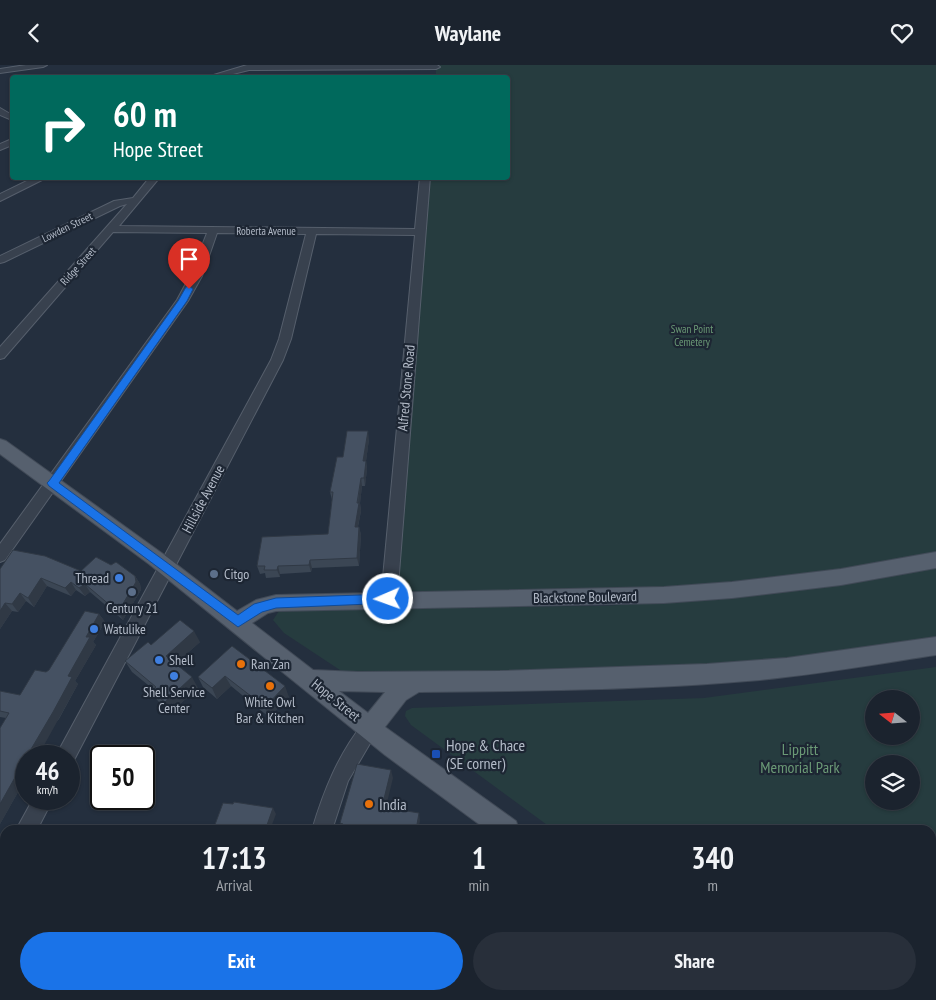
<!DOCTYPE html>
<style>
body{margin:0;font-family:"PT Sans Narrow",sans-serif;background:#282f3a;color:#f1f3f6;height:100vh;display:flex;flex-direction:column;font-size:19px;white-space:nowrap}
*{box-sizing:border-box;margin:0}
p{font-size:16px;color:#a0a4aa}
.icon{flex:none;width:28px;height:28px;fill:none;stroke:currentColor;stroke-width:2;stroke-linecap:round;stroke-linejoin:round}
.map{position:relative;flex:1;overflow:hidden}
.panel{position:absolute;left:0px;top:760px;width:936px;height:175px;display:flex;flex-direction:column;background:#1b232e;border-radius:15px 15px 0 0;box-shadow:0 1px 4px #0004,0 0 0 1px #39404a}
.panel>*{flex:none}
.guide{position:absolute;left:10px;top:10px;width:500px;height:105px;border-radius:5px;box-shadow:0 1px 4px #0004,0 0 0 1px #39404a;background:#00695c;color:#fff;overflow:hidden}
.needle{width:32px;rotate:287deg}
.controls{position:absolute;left:865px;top:625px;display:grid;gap:10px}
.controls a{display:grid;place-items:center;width:55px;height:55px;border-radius:50%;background:#1b232e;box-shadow:0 1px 4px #0004,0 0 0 1px #39404a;font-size:25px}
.speed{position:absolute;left:15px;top:680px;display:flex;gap:10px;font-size:25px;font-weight:700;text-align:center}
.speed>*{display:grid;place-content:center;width:65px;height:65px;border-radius:50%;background:#1b232e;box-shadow:0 1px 4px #0004,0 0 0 1px #39404a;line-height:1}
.speed small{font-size:12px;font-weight:400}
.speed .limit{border:2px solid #111;border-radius:8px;background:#fff;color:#111}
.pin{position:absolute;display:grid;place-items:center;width:42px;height:42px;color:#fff;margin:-51px -21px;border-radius:50% 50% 50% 0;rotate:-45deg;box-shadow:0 0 5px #0007}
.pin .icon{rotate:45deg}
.me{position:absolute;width:55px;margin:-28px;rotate:268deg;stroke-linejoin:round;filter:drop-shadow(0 0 4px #0008)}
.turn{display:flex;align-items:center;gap:18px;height:105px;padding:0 20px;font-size:22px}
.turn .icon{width:65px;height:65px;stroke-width:2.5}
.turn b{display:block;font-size:35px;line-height:42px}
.eta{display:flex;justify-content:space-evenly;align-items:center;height:85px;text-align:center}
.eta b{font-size:30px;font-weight:700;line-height:35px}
.action{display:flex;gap:10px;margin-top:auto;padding:10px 20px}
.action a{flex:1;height:58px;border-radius:30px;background:#1a73e8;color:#fff;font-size:20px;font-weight:700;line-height:58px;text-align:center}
.action a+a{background:#282f3a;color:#f1f3f6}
header{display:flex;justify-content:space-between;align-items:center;height:65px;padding:0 20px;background:#1b232e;font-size:22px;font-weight:700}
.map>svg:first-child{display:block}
.green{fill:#263c3f;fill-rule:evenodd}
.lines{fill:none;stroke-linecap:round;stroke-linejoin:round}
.minor-casing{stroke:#565f6c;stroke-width:2}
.major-casing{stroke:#414a57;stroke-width:2}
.minor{fill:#38414e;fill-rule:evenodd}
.major{fill:#56606e;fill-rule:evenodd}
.wall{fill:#3b4654}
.shaded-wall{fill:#303945}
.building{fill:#455162;stroke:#303945}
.route{fill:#1a73e8;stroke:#114b97}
.service-dot{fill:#5c6f8a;stroke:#1d2633;stroke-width:2}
.shop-dot{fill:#3f7fe0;stroke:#1d2633;stroke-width:2}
.food-dot{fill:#e8710a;stroke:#1d2633;stroke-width:2}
.transit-dot{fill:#1a4fb4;stroke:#1d2633;stroke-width:2}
.labels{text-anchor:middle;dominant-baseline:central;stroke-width:4.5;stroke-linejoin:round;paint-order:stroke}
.far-street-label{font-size:11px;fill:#b4bcc9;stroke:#1d2633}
.far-park-label{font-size:11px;fill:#6b9a76;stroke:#1d2633}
.street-label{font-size:14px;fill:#b4bcc9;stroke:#1d2633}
.poi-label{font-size:14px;fill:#b4bcc9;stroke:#1d2633;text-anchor:start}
.near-poi-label{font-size:16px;fill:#b4bcc9;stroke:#1d2633;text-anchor:start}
.near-park-label{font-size:16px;fill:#6b9a76;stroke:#1d2633}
</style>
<header><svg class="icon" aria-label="back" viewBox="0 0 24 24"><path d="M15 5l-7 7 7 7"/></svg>Waylane<svg class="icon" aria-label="heart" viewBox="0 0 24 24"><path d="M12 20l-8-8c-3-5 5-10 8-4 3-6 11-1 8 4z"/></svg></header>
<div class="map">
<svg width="936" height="935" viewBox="0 0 936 935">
<rect width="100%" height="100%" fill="#242f3e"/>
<!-- green -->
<path class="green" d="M436,0H936V494L723,525L394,534L426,113L508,112V12H436Z
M936,499V574L819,590L617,607L346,609L284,568L273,555L281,543L602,541L713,535L802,523Z
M936,602V935H788L781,930H931V765H554L411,660L405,651L406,646L412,643L704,633ZM874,634H911V671H874ZM874,699H911V736H874Z"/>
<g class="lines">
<defs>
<path id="minor" d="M26,0H47L43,2L0,8V4Z
M247,0H437L440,2L436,4L249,5L221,12H207Z
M0,43L12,50V55L0,50Z
M12,74V80L0,85V79Z
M35,112H48L0,136V129Z
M150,112H160L119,161L415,164L420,112H430L397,534L395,539L389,541L383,539L381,534L415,170L316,169L291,274L283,295L73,697L69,699V691H57L59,685L271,295L279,274L306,169L217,168L202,211L188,236L5,495L0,497V479L177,235L190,211L207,168L113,167L4,293L0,294V282L127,139L120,141L4,197L0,198V191L114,136L133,133Z
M370,655L376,657L379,663L348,716L332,765H312C324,725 338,690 364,657Z
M33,734H53L37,765H16Z
M5,795V822L0,824V797Z
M266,930H288L287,935H265Z
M491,930H513V935H491Z"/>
<path id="major" d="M0,374L6,376L163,489L237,546L256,535L276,530L664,522L732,517L841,504L936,487V503L841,520L732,533L664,538L276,546L268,548L252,558L313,605L358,607L500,606L707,599L787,593L936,572V590C877,599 819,609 760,615C647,625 533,626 419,627L406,635L385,662L516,756L519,765H487L385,690L149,499L0,389ZM339,626L385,627L368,648Z
M715,930H747L749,935H717Z"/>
</defs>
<!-- minor casing -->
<use href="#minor" class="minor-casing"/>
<!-- major casing -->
<use href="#major" class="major-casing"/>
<!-- minor -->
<use href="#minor" class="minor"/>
<!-- major -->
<use href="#major" class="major"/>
</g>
<!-- wall -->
<path class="wall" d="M369,374L366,396L367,404L365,421H362L360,438L361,446L358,462H359L361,470L359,501L312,503L311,507L280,509V512L266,513L265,508L260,509L257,501L328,469L332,435L330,427L343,392Z
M111,500L135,511L140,519L141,525L123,555L90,527L85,531L76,525L71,531L47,521L34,542L26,536L18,547L12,546L0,564V504L81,506Z
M99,549L105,557L93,577L96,580L75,616L78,619L59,654L26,691V713L0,759L6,653L0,652V626L20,630L49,605Z
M200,577L175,599L198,623L171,647L158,636L151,626L153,624L132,607L125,596L151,580Z
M232,581L289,632L269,652L231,621L217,634L203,622L198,612Z"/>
<!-- shaded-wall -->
<path class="shaded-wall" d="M368,366L369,374L365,404L363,396Z
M366,396L367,404L365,421L364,413Z
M361,413L362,421L360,438L361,446L356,470L355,462Z
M359,462L361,470L359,501L357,493Z
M310,495L312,503L311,507L309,500Z
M278,501L280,509V512L277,505Z
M135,511L140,519L141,525L123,555L118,547Z
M41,513L47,521L34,542L28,533Z
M71,517L76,525L71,531L65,523Z
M85,519L90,527L85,531L79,523Z
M20,528L26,536L18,547L12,539Z
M5,538L12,546L0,564V546Z
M99,549L105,557L93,577L96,580L75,616L78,619L38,691H27L68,611L86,572Z
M194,566L200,577L172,602L166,591Z
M225,611L231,621L217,634L212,623Z
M192,612L198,623L171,647L165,637Z
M285,621L289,632L269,652L265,642Z
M26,693V713L0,759V739Z
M391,705L393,713L384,750L382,742Z
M273,743L276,749L270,765L267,760Z
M419,748L420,756L418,765H416Z
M57,930H66L64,935H55Z
M222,930H228L226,935H221Z
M361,930H364L363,935H360Z"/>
<!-- building -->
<path class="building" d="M347,366H368L363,396H366L364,413H361L357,438H359L355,462H359L357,493L310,495L309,500L278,501L277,505H264L265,501H257L262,472L328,469L333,427H330L337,392H343Z
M13,485L45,491L81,506L96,492L111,500L116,497L135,511L136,517L118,547L85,519L79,523L71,517L65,523L41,513L28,533L20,528L12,539L5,538L0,546V504Z
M85,546L99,549L86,572H90L68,611L72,612L53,647L27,691H26V693L0,739V663L9,648L0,646V626L20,630L35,605L46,607L49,605Z
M180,555L194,566L166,591L192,612L165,637L151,626L156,622L125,596L148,577L151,580Z
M232,581L285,621L265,642L225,611L212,623L198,612Z
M357,699L391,705L382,742L419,748L416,765H342L343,759L340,758Z
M234,737L273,743L267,760L274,761L273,765H213L223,738L233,739Z
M443,761L448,765H440Z
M37,930H57L55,935H49L36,932Z
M138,930H154L163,932L164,930H222L221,935H211L207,934V935H136Z
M307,930H361L360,935H306Z
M415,930H477L476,935H414Z
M546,930H657V935H546Z"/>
<!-- route -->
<path class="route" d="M189,221L193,224L187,236L59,418L238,550L254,539L276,533L388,529L393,531L395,534L393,538L276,543L262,547L238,562L49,421L47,418L49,416L178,236L186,222Z"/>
<!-- markers -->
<g class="service-dot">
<circle cx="214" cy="509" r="5"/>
<circle cx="132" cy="527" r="5"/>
</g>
<g class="shop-dot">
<circle cx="119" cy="513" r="5"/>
<circle cx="94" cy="564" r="5"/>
<circle cx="159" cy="595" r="5"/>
<circle cx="174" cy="611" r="5"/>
</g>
<g class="food-dot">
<circle cx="241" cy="599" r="5"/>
<circle cx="270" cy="621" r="5"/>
<circle cx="369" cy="739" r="5"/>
</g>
<rect class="transit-dot" x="431" y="684" width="10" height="10" rx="2.5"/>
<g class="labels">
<!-- far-street labels -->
<g class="far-street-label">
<text transform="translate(67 162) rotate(-26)">Lowden Street</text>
<text x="266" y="166">Roberta Avenue</text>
<text transform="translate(78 201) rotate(-48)">Ridge Street</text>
</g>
<!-- far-park labels -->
<g class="far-park-label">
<text x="692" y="264">Swan Point<tspan x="692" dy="13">Cemetery</tspan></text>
</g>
<!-- street labels -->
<g class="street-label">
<text transform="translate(406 323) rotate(-85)">Alfred Stone Road</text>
<text transform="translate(203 434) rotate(-62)">Hillside Avenue</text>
<text transform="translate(585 532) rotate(-1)">Blackstone Boulevard</text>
<text transform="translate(336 635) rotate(39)">Hope Street</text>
</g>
<!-- poi labels -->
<g class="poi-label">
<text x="224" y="509">Citgo</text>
<text x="109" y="513" text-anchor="end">Thread</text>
<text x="132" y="543" text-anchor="middle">Century 21</text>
<text x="104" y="564">Watulike</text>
<text x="169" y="595">Shell</text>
<text x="251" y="599">Ran Zan</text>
<text x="174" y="627" text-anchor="middle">Shell Service<tspan x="174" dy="16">Center</tspan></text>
<text x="270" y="637" text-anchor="middle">White Owl<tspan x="270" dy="16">Bar &amp; Kitchen</tspan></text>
</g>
<!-- near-poi labels -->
<g class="near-poi-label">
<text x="446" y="680">Hope &amp; Chace<tspan x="446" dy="18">(SE corner)</tspan></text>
<text x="379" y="739">India</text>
</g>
<!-- near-park labels -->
<g class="near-park-label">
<text x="800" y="684">Lippitt<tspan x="800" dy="18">Memorial Park</tspan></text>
</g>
</g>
</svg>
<div class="controls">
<a><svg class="needle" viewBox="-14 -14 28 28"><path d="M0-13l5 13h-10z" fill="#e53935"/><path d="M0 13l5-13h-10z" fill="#a0a4aa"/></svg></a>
<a><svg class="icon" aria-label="layers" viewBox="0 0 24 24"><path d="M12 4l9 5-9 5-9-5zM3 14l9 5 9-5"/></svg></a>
</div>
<div class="speed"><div>46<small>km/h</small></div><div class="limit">50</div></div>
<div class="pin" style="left:189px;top:224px;background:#d93025"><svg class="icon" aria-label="arrive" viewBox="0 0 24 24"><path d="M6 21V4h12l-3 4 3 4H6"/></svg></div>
<svg class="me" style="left:388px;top:534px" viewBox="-20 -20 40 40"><circle r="17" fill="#1a73e8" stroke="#fff" stroke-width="3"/><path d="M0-11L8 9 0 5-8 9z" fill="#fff"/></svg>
<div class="guide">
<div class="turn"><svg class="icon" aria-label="right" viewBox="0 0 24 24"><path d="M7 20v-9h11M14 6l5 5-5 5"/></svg><div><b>60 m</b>Hope Street</div></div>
</div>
<section class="panel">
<div class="eta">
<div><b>17:13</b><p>Arrival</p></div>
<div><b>1</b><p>min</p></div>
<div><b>340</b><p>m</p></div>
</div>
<div class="action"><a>Exit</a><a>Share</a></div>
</section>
</div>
